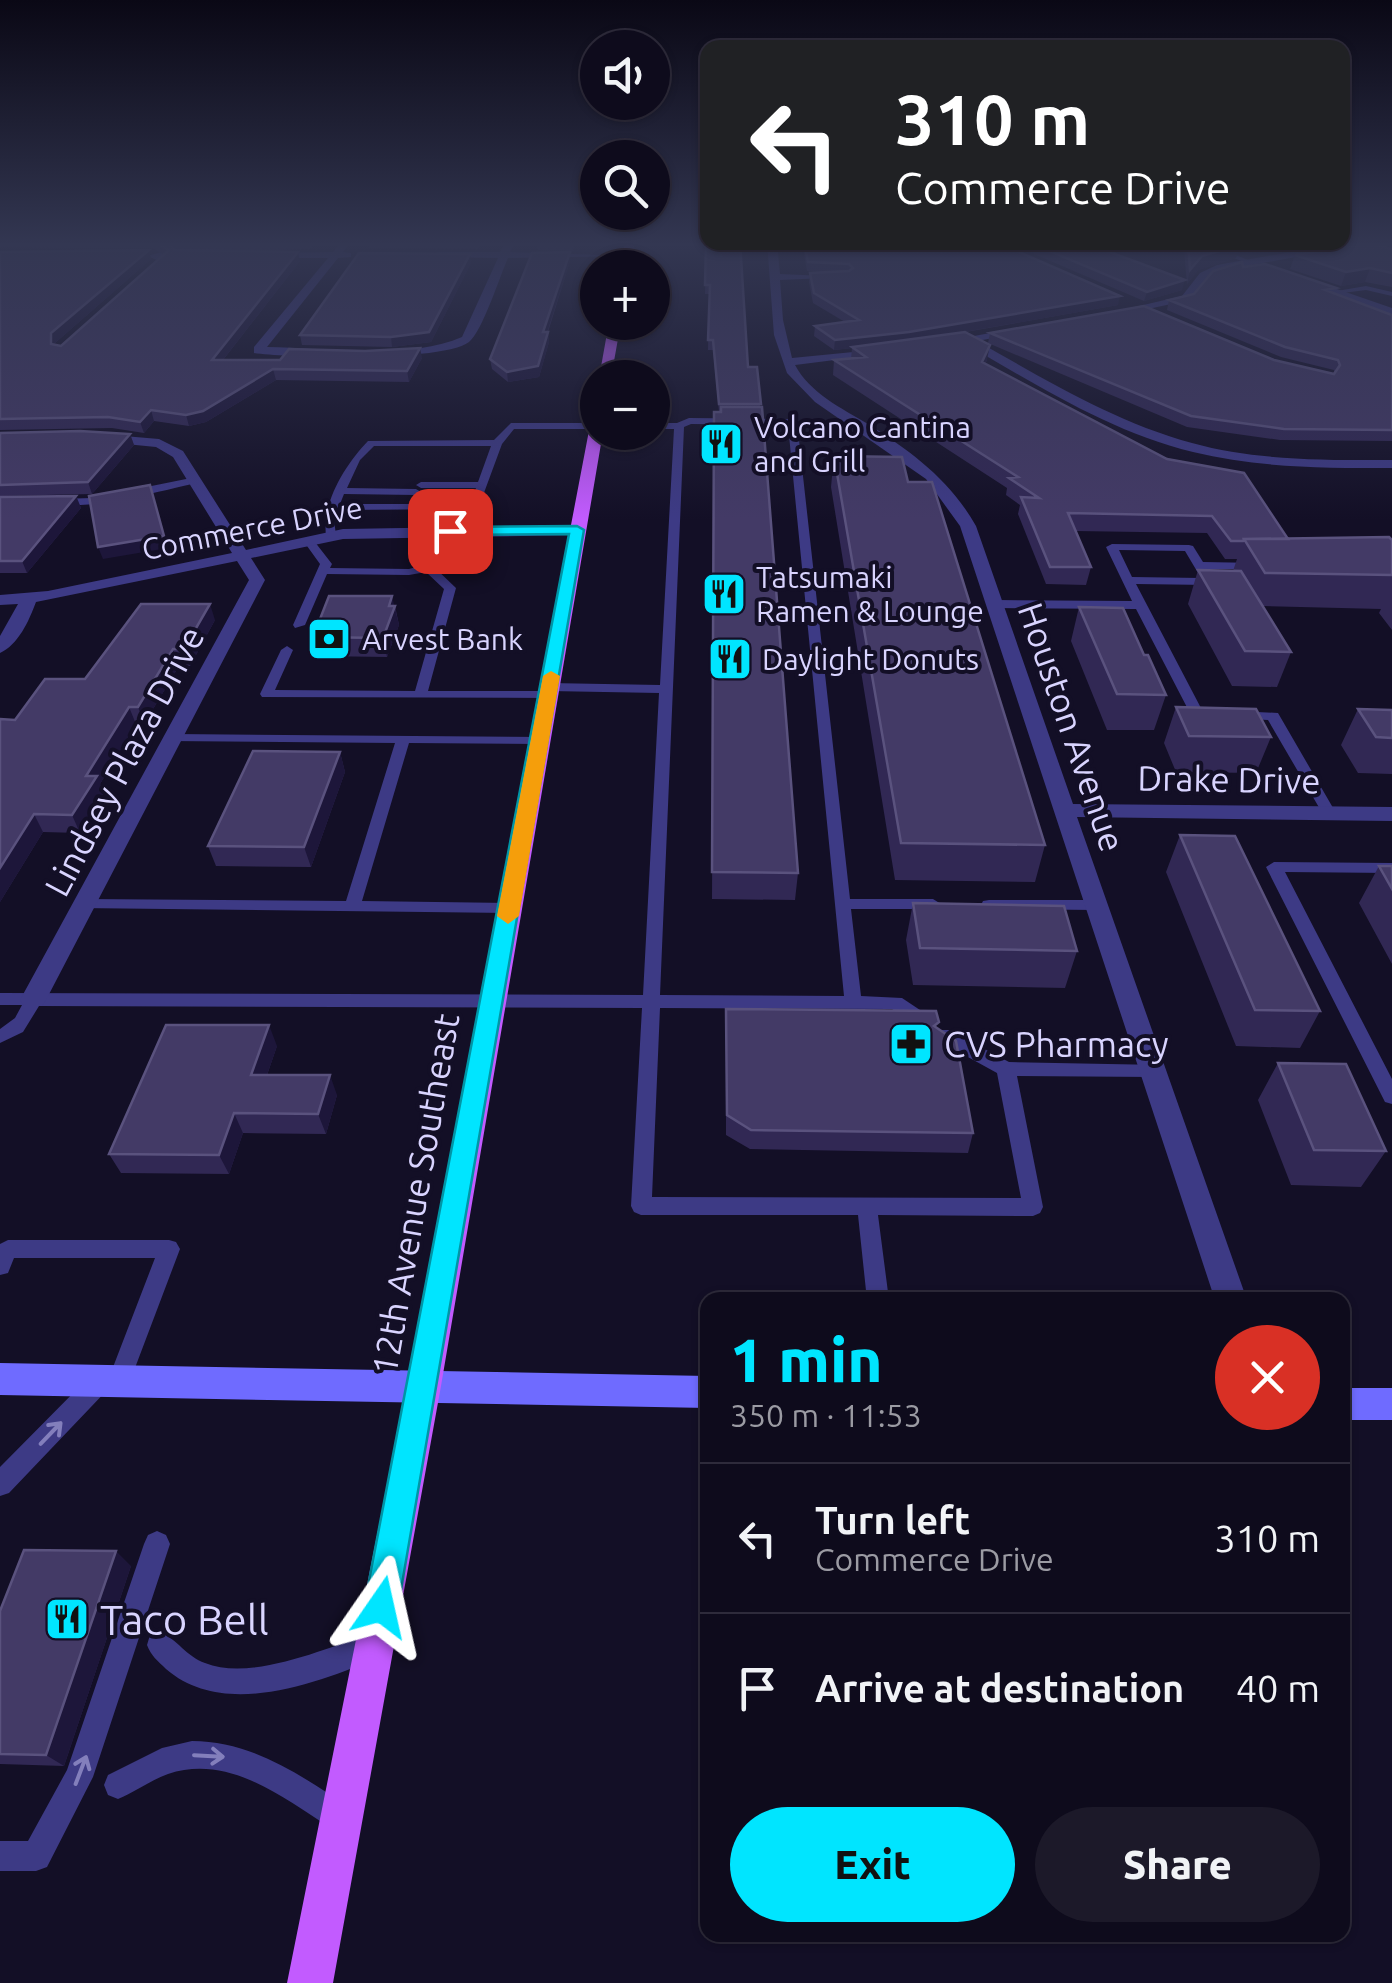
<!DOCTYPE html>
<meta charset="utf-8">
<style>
body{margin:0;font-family:Ubuntu,sans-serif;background:#1c1929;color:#f1f3f6;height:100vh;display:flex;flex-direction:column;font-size:38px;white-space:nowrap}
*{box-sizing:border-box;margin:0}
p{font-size:32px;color:#9b9ba3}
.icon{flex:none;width:55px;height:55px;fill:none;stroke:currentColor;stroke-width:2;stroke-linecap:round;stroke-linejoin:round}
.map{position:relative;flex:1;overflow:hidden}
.panel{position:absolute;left:700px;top:1292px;width:650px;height:650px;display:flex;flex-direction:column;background:#0e0b1c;border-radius:20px;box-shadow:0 2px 8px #0004,0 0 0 2px #2e2b3b}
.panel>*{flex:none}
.banner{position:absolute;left:700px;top:40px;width:650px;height:210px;border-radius:20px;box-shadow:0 2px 8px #0004,0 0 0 2px #2e2b3b;background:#202124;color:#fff;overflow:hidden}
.controls{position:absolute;left:580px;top:30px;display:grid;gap:20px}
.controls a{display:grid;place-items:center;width:90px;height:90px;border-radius:50%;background:#0e0b1c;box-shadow:0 2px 8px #0004,0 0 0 2px #2e2b3b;font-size:50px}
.pin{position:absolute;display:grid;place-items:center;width:85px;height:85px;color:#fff;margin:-42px;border-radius:20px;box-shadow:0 5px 15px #0006}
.me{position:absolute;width:110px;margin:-55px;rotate:11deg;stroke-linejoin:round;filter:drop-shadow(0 0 8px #0008)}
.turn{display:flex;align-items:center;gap:35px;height:210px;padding:0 30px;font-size:45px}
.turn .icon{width:130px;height:130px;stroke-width:2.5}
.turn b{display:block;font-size:70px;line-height:85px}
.round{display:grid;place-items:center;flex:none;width:105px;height:105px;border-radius:52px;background:#1c1929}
.headline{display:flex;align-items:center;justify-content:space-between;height:170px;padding:0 30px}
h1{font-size:60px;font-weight:800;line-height:75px;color:#00e5ff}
.cta{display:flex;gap:20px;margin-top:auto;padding:20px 30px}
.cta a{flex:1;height:115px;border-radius:60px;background:#00e5ff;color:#111;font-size:40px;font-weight:800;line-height:115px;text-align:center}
.cta a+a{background:#1c1929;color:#f1f3f6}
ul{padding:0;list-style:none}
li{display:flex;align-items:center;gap:30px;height:150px;padding:0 30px;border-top:2px solid #2e2b3b}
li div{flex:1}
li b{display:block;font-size:38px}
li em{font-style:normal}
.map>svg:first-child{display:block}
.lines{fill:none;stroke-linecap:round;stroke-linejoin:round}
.lane{fill:#3d3a85;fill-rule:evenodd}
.street{fill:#3d3a85;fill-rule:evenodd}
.secondary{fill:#6f6bff;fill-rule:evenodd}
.primary{fill:#c25bff;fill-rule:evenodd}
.wall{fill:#312854}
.shaded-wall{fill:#1d163a}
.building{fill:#433a66;stroke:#5a527e;stroke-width:2.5}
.oneway{stroke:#837fbc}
.route{fill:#00e5ff;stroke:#0095a6;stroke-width:2.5}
.slow{fill:#f59e0b}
.labels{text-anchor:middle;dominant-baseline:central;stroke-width:8;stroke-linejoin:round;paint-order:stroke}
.far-poi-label{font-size:30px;fill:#d9d4ff;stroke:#130f26;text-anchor:start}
.far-street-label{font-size:30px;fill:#d9d4ff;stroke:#130f26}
.street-label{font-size:35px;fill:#d9d4ff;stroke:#130f26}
.poi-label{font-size:35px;fill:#d9d4ff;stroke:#130f26;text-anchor:start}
.near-poi-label{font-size:42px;fill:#d9d4ff;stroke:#130f26;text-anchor:start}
</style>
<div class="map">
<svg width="1392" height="1983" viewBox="0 0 1392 1983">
<rect width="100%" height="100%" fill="#130f26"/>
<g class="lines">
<!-- lane -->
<path class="lane" d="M1167,242H1182L1211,250L1208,252Z
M1221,242H1227L1228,252L1253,262L1247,263L1223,254Z
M1366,286L1392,292V296L1366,290L1335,294L1331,292Z
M689,418L792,419L797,422L850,899H933L941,904L933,909H851L861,996L902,998L929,1016L932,1021L929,1026H917L892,1009L660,1008L652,1197L1021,1198L997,1073L937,1040L934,1035L937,1030H949L1009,1062L1161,1065L1163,1070L1161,1075L1154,1077L1017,1076L1043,1207L1040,1213L1033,1216L878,1215L889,1300H867L858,1215H641L634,1212L631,1206L642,1008L39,1006L23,1032L0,1043V1029L15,1018L22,1005H0V993L643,995L659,693L549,691L542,687L549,683L660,685L674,429H652V423H677ZM691,424L788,425L844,996L660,995L684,427Z
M511,423H598V429H514L502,444L478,509L337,510L334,519L336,536L331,539L326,536C322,502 345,465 368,441L494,440ZM374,446H491L478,482H421L416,485L421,488H476L470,504H340L344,494L416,495L421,492L416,489L347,488L360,460Z
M196,477L200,478V482C169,489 78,514 53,502L58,499L92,498Z
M446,529L455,531L434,567L456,588L428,691H548L555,695L553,698L262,697L260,694L281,650L287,646L293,650L275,690L415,691L444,589L426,572L409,575L327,574L305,625L295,628L293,625L320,564L302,539L311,537L332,564L330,568L409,569L424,565Z
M1112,544L1189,545L1193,546L1203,562L1259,563L1265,566L1259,569H1207L1215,582L1209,585L1136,584L1202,710L1215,711V717H1192L1136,609L996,608L990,604L996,600L1132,601L1106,547ZM1119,550L1185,551L1201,578L1132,577Z
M1236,711L1278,713L1336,813L1334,816H1324L1268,720L1231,718V712Z
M173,734L545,737V743L540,744L409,743L362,901L510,903L518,908L510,913L78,908L76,904L84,899L346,901L395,743L168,741V735Z
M1274,862L1392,863V873L1285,872L1392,1079V1104L1385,1102L1266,867Z
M989,900H1098L1106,905L1098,910L983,909L981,905L983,901Z
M8,1240H169L176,1242L180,1249L127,1389L119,1392L110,1387L9,1493L0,1496V1467L93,1373L101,1370L110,1375L155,1258H14L8,1273L0,1275V1244Z
M157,1531L166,1535L170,1544L93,1777L47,1867L36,1871H0V1841H28L67,1770L144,1544L148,1535Z
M160,1632C177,1639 187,1657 205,1663C252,1682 328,1647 373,1633L383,1636L386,1646L383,1656C319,1682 225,1720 166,1669C158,1661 151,1656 147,1645L150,1635Z
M192,1741C252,1741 300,1775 349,1807L354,1817L349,1827L339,1832L329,1827C281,1796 228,1754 168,1774C151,1780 135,1792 118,1799L108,1795L104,1785L108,1775L162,1748Z"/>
<!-- street -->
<path class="street" d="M341,242H351L343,252L351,253V257L338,258L267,347C323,348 411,360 462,337L498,258L435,257L438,252H500L505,242H515L510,252L632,256L508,258C500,276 482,332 469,342C443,362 290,358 254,353V347L328,258H268L265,253L333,252Z
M767,242H777L780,274L848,277L780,280L783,320L792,358L884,349L890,353L795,365C810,393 841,408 868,424C912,452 950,480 976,526L1073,804L1392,807V821L1077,817L1247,1300H1215L960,526L926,479L815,402L787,373L774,335Z
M1348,242L1351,247L1224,270L1208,277L1190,300L1115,316L1109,313L1182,296L1200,273L1217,265Z
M178,248L185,257L162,262L147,256Z
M1302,277L1392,308V315L1298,282Z
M1022,327L1026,332L977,341C1046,380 1115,422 1192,443C1257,461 1326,460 1392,460V468C1325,468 1258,468 1193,452C1110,432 1037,385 964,343L943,347L937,343Z
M100,434L159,439L183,451L246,550L343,529L577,525L585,530L577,535L343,539L251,558L265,580L46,1000L42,1006H24L20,1000L249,580L237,561L36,602C29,621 18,645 0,653V636L18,604L0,605V595L48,591L232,553L173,457L156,447L95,441L93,438Z"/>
<!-- secondary -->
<path class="secondary" d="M1336,242H1349L1392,256V262Z
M0,1363L708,1376V1408L0,1395Z
M1342,1388H1392V1420H1342Z"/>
<!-- primary -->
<path class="primary" d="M625,242H635L630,268H620Z
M609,322H621L611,378H599Z
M598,416V432H603L441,1386L333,1983H287L407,1386L591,420Z"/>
</g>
<!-- wall -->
<path class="wall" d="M0,242H316L310,249L213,251L300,261L223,360L422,358L409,382L276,380L206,422L189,426L154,421L144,433L112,428L0,430V252L149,250L151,259L55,343L54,345L61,346L164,255L153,248L0,247Z
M368,242H481L478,249L369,248Z
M537,242H576L573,251L538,250Z
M706,242L748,367H757L798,873L795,900L712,899L714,412H719L713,350H708L709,294H705Z
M802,242H996L1118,305L960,333L987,360L985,364L1288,539L1392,540V630L1379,613L1381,609L1263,606L1291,652L1277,687L1232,686L1188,604L1198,570L1233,571L1237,559H1225L1207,533L1075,531L1091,567L1086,585L1046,584L1018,514L1020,505L1006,495L1007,488L833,375L834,360L851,359L852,348L834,350L814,336L815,326L845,322L813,303L809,282L810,273L828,272L807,271Z
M1006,242H1083L1182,290L1144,301Z
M1186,242H1240L1236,258L1198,270L1187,284L1184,250Z
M1392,249V287L1365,282L1341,286L1290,269L1295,255Z
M570,252V261L548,332L549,342L539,377L508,382L492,369L490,359Z
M471,263L431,342L392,347L302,345L300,335Z
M1243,267L1334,293L1392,315V441L1280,440L1187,427L988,343L990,333L1274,360L1334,374V370L1281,357L1167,310L1169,300L1194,294Z
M0,433L130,434L134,445L92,494L0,496Z
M834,456L908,482L1045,845L1035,882L895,880L831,487Z
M76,496L81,508L27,573H0V497Z
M395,606L399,625L387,657L318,656L313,637Z
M1079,607L1166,695L1154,730H1107L1071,641Z
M215,620L190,666H179L144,724H136L100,784L104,794L80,833L43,832L0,902V719L15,720L85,679Z
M1176,707L1271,737L1256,773L1176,772L1164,743Z
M1358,709L1392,710V774L1358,773L1341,745Z
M340,752L345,772L311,867L216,866L208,846Z
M1180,835L1320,1011L1300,1048L1236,1046L1166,872Z
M1379,866H1392V964L1359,903Z
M913,903L1077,951L1065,988L913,985L906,940Z
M726,1009L937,1028L973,1133L968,1153L750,1149L726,1135Z
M277,1046L267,1075L337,1095L326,1134L243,1133L229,1174L121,1173L109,1154Z
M1278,1063L1386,1151L1361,1187L1291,1185L1258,1100Z
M131,1566L64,1766L0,1764V1611Z"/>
<!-- shaded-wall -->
<path class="shaded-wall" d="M1240,245L1236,258L1198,270L1187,284L1190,270L1202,256Z
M149,250L151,259L55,343L54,355L51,344V333Z
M298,252L300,261L215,370L212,360Z
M570,252V261L544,342L543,332Z
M470,254L471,263L431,342L392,347L391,337Z
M1370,268L1365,282L1341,286L1346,272Z
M1185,280L1182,290L1144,301L1147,292Z
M1120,296L1118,305L907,342L834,350L835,340Z
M548,332L549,342L539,377L508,382L507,372Z
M990,345L987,360L979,377L982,362Z
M420,348L422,358L409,382L407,371Z
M273,369L276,380L206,422L189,426L186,415Z
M151,410L154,421L144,433L140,422Z
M130,434L134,445L92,494L88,482Z
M76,496L81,508L27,573L22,561Z
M154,497L168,548L103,559L98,547Z
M392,596L399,625L387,657L383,638L389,606Z
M210,604L215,620L190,666L184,649Z
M173,649L179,666L144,724L138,707Z
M129,707L136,724L100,784L104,794L80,833L72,815L86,776Z
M340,752L345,772L311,867L304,847Z
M34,814L43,832L0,902V868Z
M269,1025L277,1046L260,1095L251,1075Z
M330,1075L337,1095L326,1134L318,1114Z
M234,1113L243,1133L229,1174L219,1155Z
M116,1551L131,1566L64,1766L46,1755Z"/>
<!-- building -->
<path class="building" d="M155,242H199H174L171,246L174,250L298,252L212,360H280L289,349L365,351L420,348L407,371L273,369L203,411L186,415L151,410L140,422L108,417L0,419V252L149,250L51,333V344L61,346L169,250Z
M706,242H740L748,367H757L761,404H719L713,340H708L710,285H705Z
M804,242H996L1120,296L909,332L835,340L815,326L859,320L814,293L810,273L849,271L853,268L849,264L808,262Z
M1028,242H1083L1185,280L1147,292Z
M1188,242H1214L1228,245L1233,242H1240V245L1202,256L1190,270Z
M1370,243L1392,249V273L1370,268L1346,272L1295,255Z
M570,252L543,332H548L538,366L507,372L490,359L532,253Z
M359,253L470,254L429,332L391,337L300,335Z
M1242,262L1243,267L1265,264L1336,288L1325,290L1392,315V430L1284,429L1191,416L990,333L1144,306L1274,360L1334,374L1340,365L1338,360L1285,347L1169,300L1194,294L1213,271Z
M965,332L990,345L982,362L1167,459L1244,473L1288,539H1244L1243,541H1231L1212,516L1068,513L1091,567H1050L1021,497L1039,498L1009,478L1018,477L834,360L866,357L852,347Z
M721,407H762L798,873L712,872L714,412H721Z
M80,431L130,434L88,482L0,485V433Z
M834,456L902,457L908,482H932L1045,845L901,843Z
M150,485L164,536L98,547L89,496Z
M76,496L22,561H0V497Z
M1389,537L1392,540V575L1265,573L1244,539Z
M1198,570L1241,571L1291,652L1245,651Z
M329,596H392L389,606H395L383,638L313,637Z
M141,604H210L184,649H173L138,707H129L86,776H97L72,815L34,814L0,868V719L15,720L45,679H85Z
M1079,607L1123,608L1144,655H1148L1166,695L1117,694Z
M1176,707L1256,709L1271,737L1189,736Z
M1358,709L1392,710V738L1376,737Z
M253,751L340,752L304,847L208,846Z
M1180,835L1235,836L1320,1011L1255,1010Z
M1379,866H1392V889Z
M913,903L1064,906L1077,951L920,948Z
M726,1009L936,1011L939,1022L934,1026L956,1041L973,1133L751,1130L727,1115Z
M166,1025H269L251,1075H330L318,1114L234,1113L219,1155L109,1154Z
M1278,1063L1346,1064L1386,1151L1314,1150Z
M24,1550L116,1551L46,1755L0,1754V1611Z"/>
<!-- one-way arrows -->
<defs><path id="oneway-shaft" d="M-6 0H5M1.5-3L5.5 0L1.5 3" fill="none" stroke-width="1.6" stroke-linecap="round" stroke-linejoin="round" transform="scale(2.5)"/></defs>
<g class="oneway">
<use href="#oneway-shaft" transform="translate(51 1433) rotate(-46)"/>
<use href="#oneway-shaft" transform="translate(209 1756) rotate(3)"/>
<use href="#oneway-shaft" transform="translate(81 1770) rotate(-69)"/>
</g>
<!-- sky -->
<linearGradient id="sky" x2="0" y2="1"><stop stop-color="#0a0815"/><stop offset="0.47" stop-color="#333752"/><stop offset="1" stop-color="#333752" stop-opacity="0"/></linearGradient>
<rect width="1392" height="520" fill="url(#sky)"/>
<!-- route -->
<path class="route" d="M577,526L584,530L398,1607L393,1619L381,1624L369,1619L364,1607L569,534L450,535L443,531L450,527Z"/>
<!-- slow -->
<path class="slow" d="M551,671L560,676L519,916L508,924L497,916L543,676Z"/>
<!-- icons -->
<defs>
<symbol id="restaurant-square" viewBox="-11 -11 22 22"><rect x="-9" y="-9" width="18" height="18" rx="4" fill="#00e5ff" stroke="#130f26"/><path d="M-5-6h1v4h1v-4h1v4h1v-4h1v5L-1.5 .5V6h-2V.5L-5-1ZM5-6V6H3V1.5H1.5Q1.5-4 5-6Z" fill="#111"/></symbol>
<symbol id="bank-square" viewBox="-11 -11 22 22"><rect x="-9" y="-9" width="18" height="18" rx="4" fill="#00e5ff" stroke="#130f26"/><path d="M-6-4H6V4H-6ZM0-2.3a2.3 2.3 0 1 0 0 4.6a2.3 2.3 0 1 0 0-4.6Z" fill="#111"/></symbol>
<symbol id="pharmacy-square" viewBox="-11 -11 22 22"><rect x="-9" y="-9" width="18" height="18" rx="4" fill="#00e5ff" stroke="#130f26"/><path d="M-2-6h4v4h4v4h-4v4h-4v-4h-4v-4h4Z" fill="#111"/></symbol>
</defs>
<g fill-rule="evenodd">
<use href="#restaurant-square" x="696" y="419" width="50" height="50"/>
<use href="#restaurant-square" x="699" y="569" width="50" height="50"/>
<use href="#bank-square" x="304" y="614" width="50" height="50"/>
<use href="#restaurant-square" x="705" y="634" width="50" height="50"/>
<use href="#pharmacy-square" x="886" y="1019" width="50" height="50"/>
<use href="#restaurant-square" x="42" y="1594" width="50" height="50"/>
</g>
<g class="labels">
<!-- far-poi labels -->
<g class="far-poi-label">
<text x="754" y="427">Volcano Cantina<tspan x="754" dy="34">and Grill</tspan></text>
<text x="756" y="577">Tatsumaki<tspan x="756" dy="34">Ramen &amp; Lounge</tspan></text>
<text x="362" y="639">Arvest Bank</text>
<text x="762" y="659">Daylight Donuts</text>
</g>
<!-- far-street labels -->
<g class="far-street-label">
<text transform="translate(252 528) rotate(-11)">Commerce Drive</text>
</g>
<!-- street labels -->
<g class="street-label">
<text transform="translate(1072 727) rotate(71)">Houston Avenue</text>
<text transform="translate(124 761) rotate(-62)">Lindsey Plaza Drive</text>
<text transform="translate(1229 779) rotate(1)">Drake Drive</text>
<text transform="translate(415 1194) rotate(-80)">12th Avenue Southeast</text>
</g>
<!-- poi labels -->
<g class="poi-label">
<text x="944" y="1044">CVS Pharmacy</text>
</g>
<!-- near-poi labels -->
<g class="near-poi-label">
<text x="100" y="1619">Taco Bell</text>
</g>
</g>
</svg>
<div class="controls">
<a><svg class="icon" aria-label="sound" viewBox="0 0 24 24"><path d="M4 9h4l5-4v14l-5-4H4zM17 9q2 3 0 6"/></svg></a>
<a><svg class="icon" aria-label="search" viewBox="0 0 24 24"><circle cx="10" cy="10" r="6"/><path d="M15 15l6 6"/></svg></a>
<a>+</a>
<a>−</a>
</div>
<div class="pin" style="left:450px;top:531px;background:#d93025"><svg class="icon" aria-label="arrive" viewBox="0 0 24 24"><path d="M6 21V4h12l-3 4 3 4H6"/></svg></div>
<svg class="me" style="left:381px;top:1607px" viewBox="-20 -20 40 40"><path d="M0-17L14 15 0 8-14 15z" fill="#00e5ff" stroke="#fff" stroke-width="4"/></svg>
<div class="banner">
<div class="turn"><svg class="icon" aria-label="left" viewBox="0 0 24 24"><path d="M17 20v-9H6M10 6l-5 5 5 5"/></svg><div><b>310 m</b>Commerce Drive</div></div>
</div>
<section class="panel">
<div class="headline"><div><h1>1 min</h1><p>350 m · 11:53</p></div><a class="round" style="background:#d93025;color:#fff"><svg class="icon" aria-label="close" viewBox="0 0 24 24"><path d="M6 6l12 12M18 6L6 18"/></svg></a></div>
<ul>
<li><svg class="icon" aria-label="left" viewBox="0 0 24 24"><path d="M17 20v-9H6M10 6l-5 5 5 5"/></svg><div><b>Turn left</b><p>Commerce Drive</p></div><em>310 m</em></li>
<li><svg class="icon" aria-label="arrive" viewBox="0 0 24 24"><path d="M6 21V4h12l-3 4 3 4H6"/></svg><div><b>Arrive at destination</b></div><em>40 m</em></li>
</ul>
<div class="cta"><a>Exit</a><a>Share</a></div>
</section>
</div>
